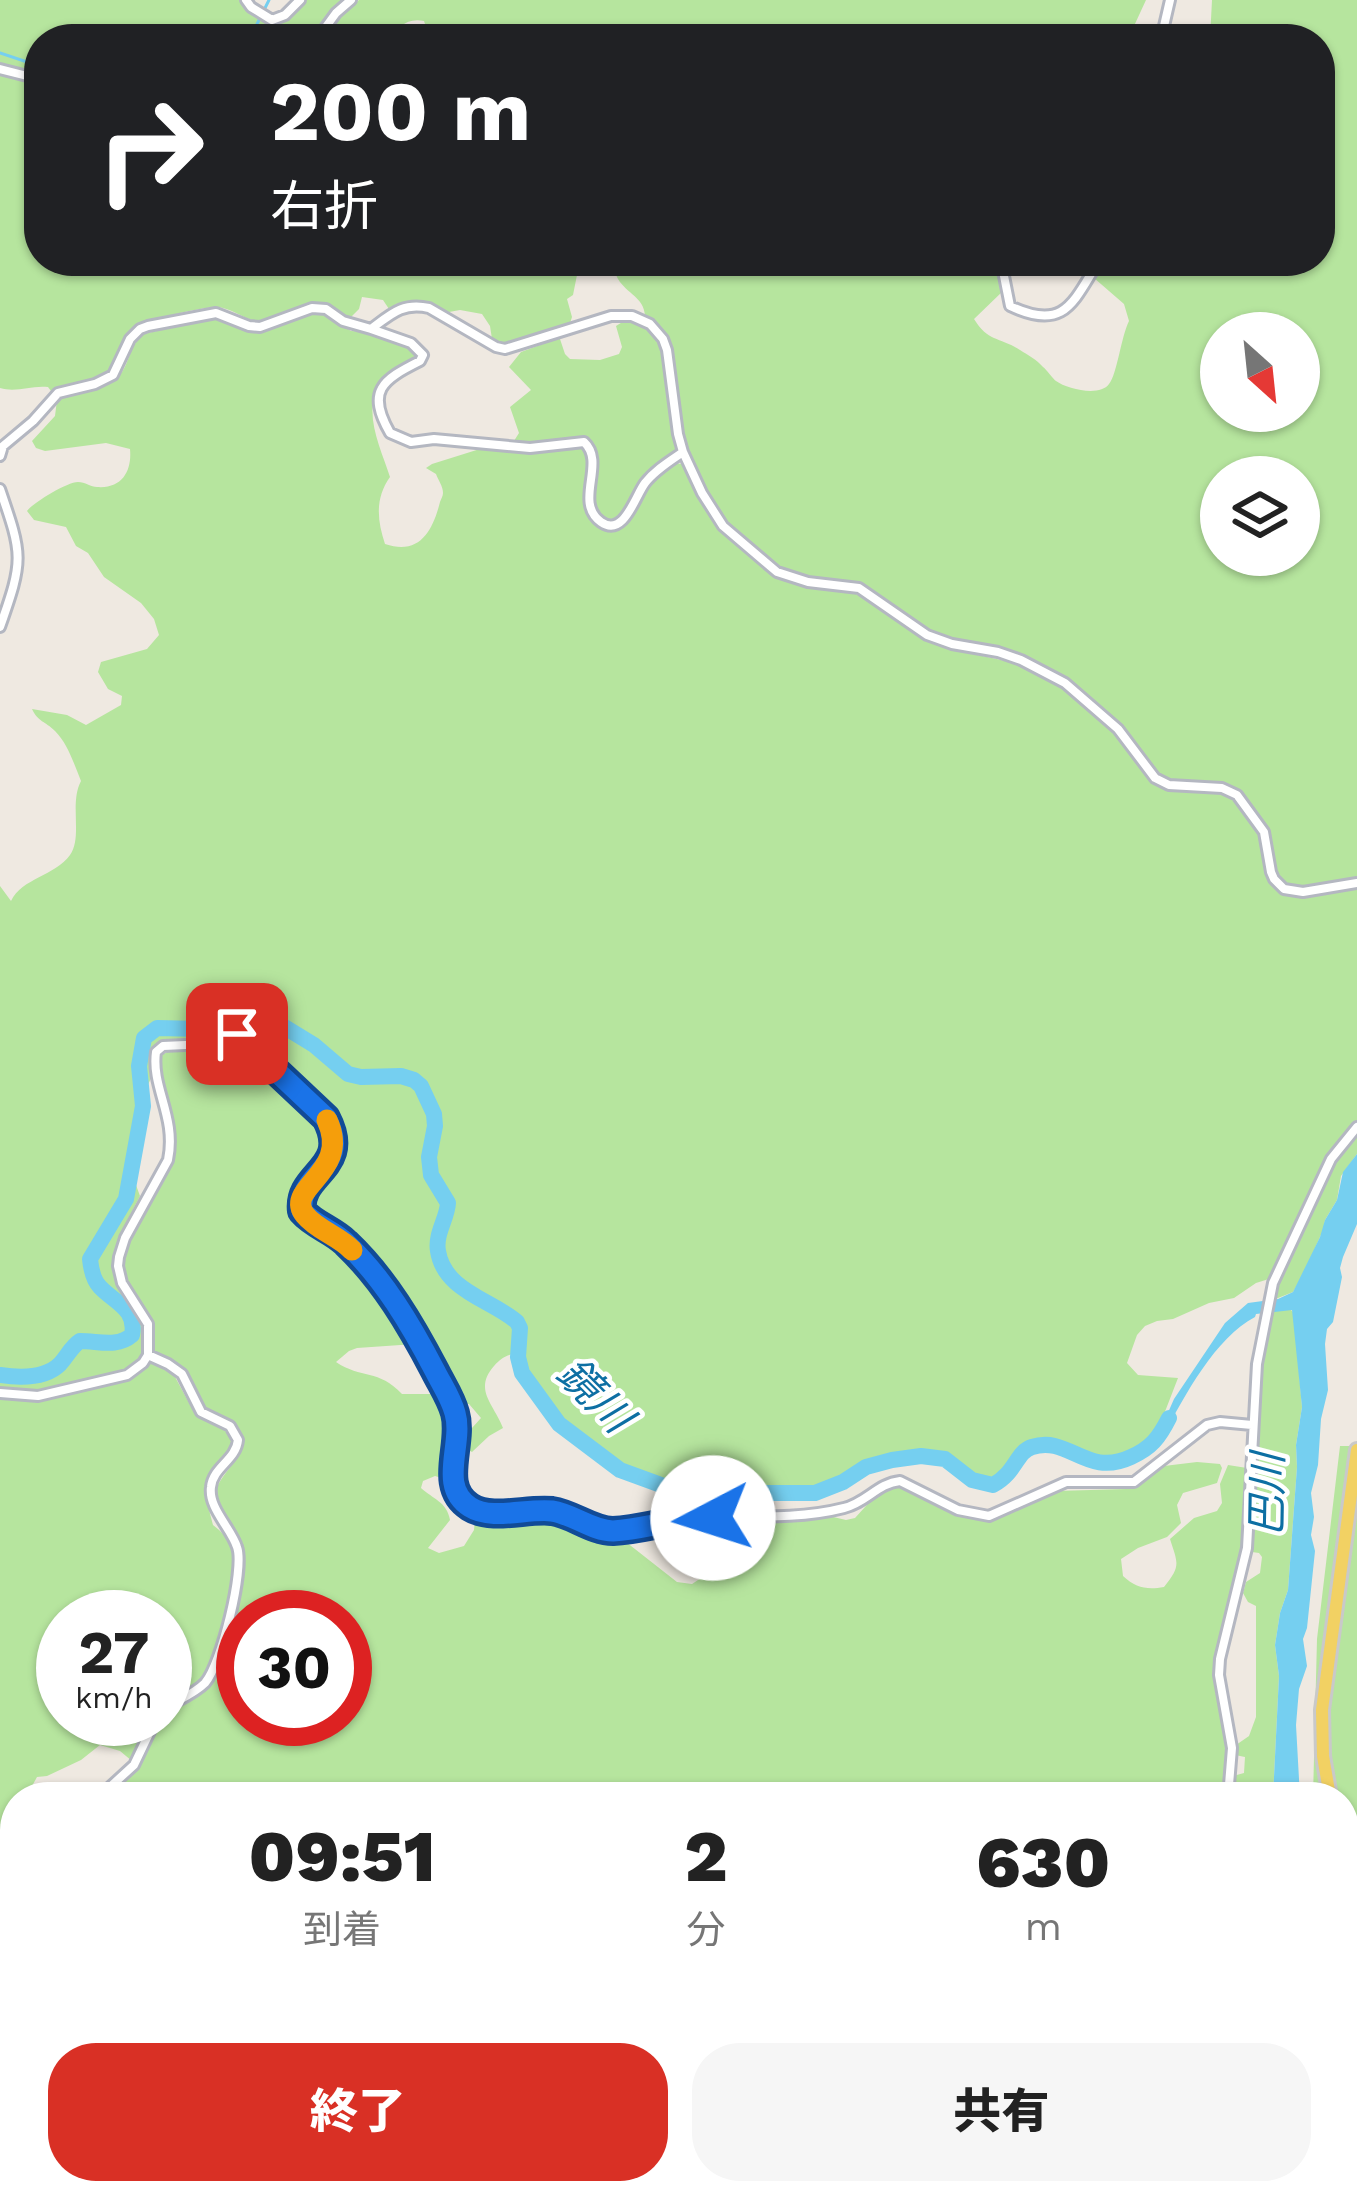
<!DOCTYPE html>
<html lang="ja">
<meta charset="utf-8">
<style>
body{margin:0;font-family:"Work Sans","Noto Sans JP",sans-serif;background:#f6f6f6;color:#222;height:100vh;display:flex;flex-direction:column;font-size:45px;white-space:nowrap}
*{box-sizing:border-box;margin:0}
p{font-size:39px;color:#767676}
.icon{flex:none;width:66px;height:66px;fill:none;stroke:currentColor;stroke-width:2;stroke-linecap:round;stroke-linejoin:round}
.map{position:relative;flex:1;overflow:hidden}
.details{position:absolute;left:0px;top:1782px;width:1359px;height:423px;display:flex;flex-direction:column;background:#fff;border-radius:48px 48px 0 0;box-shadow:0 3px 9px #0004}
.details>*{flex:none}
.hud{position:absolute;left:24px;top:24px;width:1311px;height:252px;border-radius:48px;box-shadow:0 3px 9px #0004;background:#202124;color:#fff;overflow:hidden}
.needle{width:78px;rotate:153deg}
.tools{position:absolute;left:1200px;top:312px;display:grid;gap:24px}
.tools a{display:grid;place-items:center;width:120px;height:120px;border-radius:50%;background:#fff;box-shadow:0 3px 9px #0004;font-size:60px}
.speed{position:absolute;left:36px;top:1590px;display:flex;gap:24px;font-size:60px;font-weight:700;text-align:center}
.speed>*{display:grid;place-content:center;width:156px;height:156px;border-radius:50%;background:#fff;box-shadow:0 3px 9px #0004;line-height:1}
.speed small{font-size:30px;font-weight:400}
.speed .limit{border:18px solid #d22;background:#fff;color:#111}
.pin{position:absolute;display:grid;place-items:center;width:102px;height:102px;color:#fff;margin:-51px;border-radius:24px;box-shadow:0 6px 18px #0006}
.me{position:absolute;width:132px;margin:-66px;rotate:265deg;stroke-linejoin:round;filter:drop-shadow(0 0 9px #0008)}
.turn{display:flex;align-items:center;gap:42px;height:252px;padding:0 48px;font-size:54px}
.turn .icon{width:156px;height:156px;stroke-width:2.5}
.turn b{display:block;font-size:84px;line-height:102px}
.eta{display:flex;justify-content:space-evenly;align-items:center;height:204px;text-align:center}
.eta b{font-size:72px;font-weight:800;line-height:84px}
.primary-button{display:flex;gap:24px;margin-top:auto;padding:24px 48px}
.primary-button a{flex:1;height:138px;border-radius:48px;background:#d93025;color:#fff;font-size:48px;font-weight:800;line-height:138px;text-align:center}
.primary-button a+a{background:#f6f6f6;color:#222}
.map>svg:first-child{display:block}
.green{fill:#b6e59e;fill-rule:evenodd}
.water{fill:#75cff0}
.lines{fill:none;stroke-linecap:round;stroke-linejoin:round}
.stream{stroke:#75cff0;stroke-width:3}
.river{stroke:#75cff0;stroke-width:16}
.street-casing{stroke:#b4b7c1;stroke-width:14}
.primary-casing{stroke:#c9c9c9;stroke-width:18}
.street{stroke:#fff;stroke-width:8}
.primary{stroke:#f2d163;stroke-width:12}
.route-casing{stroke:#114b97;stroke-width:30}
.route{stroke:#1a73e8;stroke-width:21}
.slow{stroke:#f59e0b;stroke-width:21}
.labels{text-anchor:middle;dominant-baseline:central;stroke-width:9;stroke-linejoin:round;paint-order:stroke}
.water-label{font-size:42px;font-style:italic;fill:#0d6fa3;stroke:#fff}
</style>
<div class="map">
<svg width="1357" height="2204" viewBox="0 0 1357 2204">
<rect width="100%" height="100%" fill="#efe9e1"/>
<!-- green -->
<path class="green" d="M0,0H239L246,11L271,27L289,18L305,0H345L328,16L312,39H39V76L0,65Z
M359,0H1146L1128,39H416L427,30L424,21C407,17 398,28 387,39H322L340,16Z
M1212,0H1357V880L1304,889L1285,885L1275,873L1268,830L1241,794L1219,784L1171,782L1156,776L1119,726L1054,672L1024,658L930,633L858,582L804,578L780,568L732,529L718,512L690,455L684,435L674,357L662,331L645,316C644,297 627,294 618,279C615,274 615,267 613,261H1000L1003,291L974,319C988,342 1000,337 1020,350C1028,355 1037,360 1043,367C1046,369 1053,379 1056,381C1067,389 1100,397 1109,384C1117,375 1121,337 1129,321L1124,304L1094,278L1109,261H1320V39H1210ZM1221,333H1299V411H1221ZM1221,477H1299V555H1221Z
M0,73L39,83V261H574L578,270L573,295L567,299L572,317L570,323C547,333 516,351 492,339L490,326L482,314L460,310L449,312L414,300L396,304L389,309L383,300L362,297L359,309L350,318C309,291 302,311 262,322C245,321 233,308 217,307C202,307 137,321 128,333C118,345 117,365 105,374C92,385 67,384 51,391L48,387C31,385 17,393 0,388Z
M304,314H325L351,331L370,332L410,345L420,355C409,367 390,369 381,383C361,410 381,449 390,477C375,498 377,520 385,544C420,556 433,530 440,502C441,499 443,496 443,493C443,486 438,480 436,474L426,468L432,464L483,448L583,444L591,453L587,496L605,526L630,516L650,482L675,463L682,464C704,513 718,531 761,563C770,570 780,579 792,582C815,589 841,586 863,597C887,610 907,632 932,642C974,659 1012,655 1054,681C1078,697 1105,719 1123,741C1133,755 1142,775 1157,784C1185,801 1216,776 1242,807C1250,815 1258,827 1261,838C1267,857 1263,885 1285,894C1300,900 1339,889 1357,886V1121L1329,1156L1272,1278L1256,1283L1234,1298L1209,1303L1173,1319L1157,1321L1145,1326L1137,1335L1127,1363L1138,1375L1178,1378L1154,1440C1136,1455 1111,1466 1088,1458C1079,1455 1071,1447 1062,1443C1049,1439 1035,1443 1022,1445C1016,1452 1014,1461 1008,1469C986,1499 967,1466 947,1455C939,1451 928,1452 920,1453C896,1455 871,1460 849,1471C838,1477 831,1487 818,1490C795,1496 750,1489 727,1486C709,1483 690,1490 672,1487C620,1477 529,1407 520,1353C508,1354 502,1357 494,1366C473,1390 494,1404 503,1428L489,1436L472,1452L465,1448L472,1428L481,1418L469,1404L456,1403C427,1345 395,1283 347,1238C335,1227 320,1221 308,1212L305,1200L308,1194L331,1168L339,1151L338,1136L331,1112L277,1065L267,1043L252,1032L238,1028L206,1040L161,1041L152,1050V1076L139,1104L128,1163L140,1196C129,1218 114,1241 114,1265C115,1282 124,1293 132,1307C167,1363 128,1371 82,1382C54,1389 28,1396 0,1389V886L11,901C22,878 55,876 70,855C83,836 69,804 81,781C74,764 68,744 55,731C45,721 38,722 32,709L67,715L86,725L121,705L122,696L108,689L98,672L101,662L147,649L159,635L154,619L141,603L104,577L88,553L76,546L66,527L34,520L27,511C33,503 67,482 78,482C85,482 91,487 97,487C123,489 132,470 130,449L106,443L45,451L36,448L32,441L55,416L57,400C77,390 108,392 122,372C129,361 131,347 139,335L214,318L246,331H264Z
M624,321C631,322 637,322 643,325C671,338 672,421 676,450L647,477L620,520L609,523C573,500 612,460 590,442C579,432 555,443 542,445C532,446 522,445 512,444L519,433L510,407L531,390L509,367L521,352L556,339H560L565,354L570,359L600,360L619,354L622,347L616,326Z
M237,1038L246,1039L257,1046L270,1070L322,1119L328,1130V1154L296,1195L295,1201L300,1218L339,1242L368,1272L415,1344L357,1348L349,1351L336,1362C361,1379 379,1369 402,1394H437C458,1421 453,1448 448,1480L435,1476L423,1481L421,1488C433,1499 447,1502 450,1520L428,1548L439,1553L464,1546L474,1530L475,1520L483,1516L544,1515L563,1519L612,1540L626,1542L677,1582L692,1584L724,1563L730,1549L773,1521L825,1515L846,1520L855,1518L875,1496L895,1486L906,1488L956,1515L985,1520L1016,1510L1055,1491L1126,1489L1143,1482L1164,1466L1197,1462L1220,1464L1222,1468L1217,1483L1183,1493L1177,1505L1181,1523L1167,1537L1138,1548L1121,1559L1123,1576C1136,1588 1147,1590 1164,1587C1181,1566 1178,1564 1170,1539L1194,1518L1217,1511L1222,1503L1220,1484L1228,1465L1247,1468L1243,1548L1215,1661V1691L1229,1736L1226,1797H114C120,1784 132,1776 139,1763C148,1748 151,1729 165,1719L166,1713L203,1690L216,1676L244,1571L243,1550L215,1493C220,1470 261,1447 233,1422C225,1416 214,1414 205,1409L183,1368L153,1350C158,1315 125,1297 123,1264C122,1232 161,1196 171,1165C184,1126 157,1094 160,1056L173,1049L208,1048ZM243,1617H345V1719H243Z
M1357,1134V1154L1341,1176L1337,1200L1325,1220L1324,1228L1304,1273L1293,1292L1273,1300C1286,1253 1324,1170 1357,1134Z
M1290,1309L1294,1313L1302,1407L1296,1445L1297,1467L1288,1590L1280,1613L1275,1645L1279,1676L1273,1797H1232L1233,1776L1244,1773L1245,1757L1235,1755L1236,1745L1249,1736L1256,1717V1606L1248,1602L1243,1593L1246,1582L1260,1573L1262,1557L1259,1553L1252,1552L1250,1547L1261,1363L1272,1311Z
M149,1361L174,1375L194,1412L229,1433L233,1447C204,1480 201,1480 213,1525C249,1551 233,1583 223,1621C219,1635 217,1654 210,1668C201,1686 181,1692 165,1703V1617H63V1719H150L132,1761L120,1751L100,1745L81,1760L47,1776L37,1777L26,1797H15V1822L0,1831V1397L29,1401L40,1400L125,1380L138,1374Z
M1340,1446H1357V2204H1214L1218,2190H1344V1797H1313L1317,1639Z
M15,1973V2190H241L244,2204H0V1981Z
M261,2190H1084V2204H279Z"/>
<!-- water -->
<path class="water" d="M1357,1154V1224L1343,1257L1340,1268L1342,1277L1333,1322L1327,1329L1325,1344L1328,1390L1321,1419L1318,1465L1311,1493L1314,1517L1311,1535L1315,1551L1307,1628L1303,1639L1307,1666L1299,1689L1296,1725L1300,1797H1273L1279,1676L1275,1645L1280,1613L1288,1590L1297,1467L1296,1445L1302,1407L1292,1310L1256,1314L1255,1317C1216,1337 1184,1396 1164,1435L1160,1437L1159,1433L1174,1399L1225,1323L1248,1303L1278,1299L1293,1292L1320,1237L1325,1220L1337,1200L1343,1172Z"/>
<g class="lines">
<!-- stream -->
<path class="stream" d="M246,39L254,30L269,0
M0,53L39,66"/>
<!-- river -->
<path class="river" d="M0,1375C20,1378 45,1379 60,1364C68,1355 71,1347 80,1341C99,1341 117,1348 132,1335C137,1309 115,1303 100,1287C93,1280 91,1269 90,1259L126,1199L143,1106L139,1066L144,1038L157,1028L203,1029L244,1014L261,1015L273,1020L314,1045L348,1074L361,1077L401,1076L414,1080L421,1086L434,1114L435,1126L429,1157L431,1175L448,1203C447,1219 435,1234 438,1251C444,1291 492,1300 517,1322L520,1328L518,1357L522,1373L559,1424L620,1470L661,1485L682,1490L711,1486L747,1493H815L843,1482L866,1467L892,1460L921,1456L945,1459L972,1480L993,1485C1016,1473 1016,1452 1032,1447C1069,1435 1086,1478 1131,1457C1151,1448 1159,1438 1169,1418"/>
<defs>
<path id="street" d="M246,0L251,7L272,20L285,15L300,0
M317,39L336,13L351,0
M1161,39L1170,0
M0,69L39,79
M1001,261L1010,306C1065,332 1073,302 1099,261
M371,329L411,343L423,355L420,361C382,380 366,391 390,433L411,442L434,439L530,448L584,442C607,463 573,502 601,522C624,538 635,496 645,483C655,470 670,461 683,452
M0,456L3,446L33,421L58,393L95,384L113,375L130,339L140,329L148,326L216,313L249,326L260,327L312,308L326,309L343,321L371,329C391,314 403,302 429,308L496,347L505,349L611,316H632L650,324L663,339L667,350L678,434L683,452L702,493L723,526L777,572L808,582L859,588L927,635L952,644L998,652L1021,660L1065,683L1118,729L1155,778L1169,785L1222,788L1237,795L1264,832L1271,872L1274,879L1284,889L1303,892L1357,883
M0,489C23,556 24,559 0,627
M148,1355L168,1364L182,1374L201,1412L230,1426L238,1440C236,1460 213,1467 211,1487C208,1508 231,1528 237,1547C245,1569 221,1665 205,1683C194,1694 178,1700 165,1708
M0,1393L38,1396L127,1375L143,1363L148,1355V1324L122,1283L118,1266L119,1257L125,1238L168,1160C177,1117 151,1088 156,1052L163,1046L208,1044L244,1034L260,1043L274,1068L326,1118C353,1169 297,1172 302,1211C314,1225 332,1230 346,1243C391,1286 425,1346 451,1402C466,1435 442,1477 461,1499C480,1523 521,1509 548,1511C569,1513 587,1529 608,1531C635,1533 663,1518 689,1517C741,1515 793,1521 844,1508C866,1503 878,1483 900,1481L958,1510L989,1516L1066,1482H1134L1207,1425L1220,1422L1252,1425
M99,1797L134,1765L156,1719
M1228,1797L1232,1748L1219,1675L1220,1659L1247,1548L1257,1364L1273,1283L1331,1159L1357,1127
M0,1924L15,1905
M243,2190L246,2204
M258,2190L276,2204
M1086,2204V2190"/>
<path id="primary" d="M1330,1797L1323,1756L1322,1710L1357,1450
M1203,2204L1206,2190"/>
</defs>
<!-- street casing -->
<use href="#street" class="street-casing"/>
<!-- primary casing -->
<use href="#primary" class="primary-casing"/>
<!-- street -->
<use href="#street" class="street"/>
<!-- primary -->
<use href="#primary" class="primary"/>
</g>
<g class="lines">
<defs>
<path id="route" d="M237,1034L251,1036L260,1043L274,1069L326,1118C353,1169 297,1172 302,1211C314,1225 333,1230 346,1243C384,1279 411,1325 435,1371C442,1385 451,1398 455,1413C464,1444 437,1486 470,1507C492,1521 527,1508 552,1511C573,1514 592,1531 613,1531C647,1529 677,1517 713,1518"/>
</defs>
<!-- route casing -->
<use href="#route" class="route-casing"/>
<!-- route -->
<use href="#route" class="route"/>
<!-- slow -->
<path class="slow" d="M327,1120C352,1173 283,1187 305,1215C317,1230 339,1236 352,1250"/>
</g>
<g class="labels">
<!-- water labels -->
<g class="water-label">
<text transform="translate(595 1395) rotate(45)">鏡川</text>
<text transform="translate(1267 1495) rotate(-89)">巴川</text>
</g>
</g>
</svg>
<div class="tools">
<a><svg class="needle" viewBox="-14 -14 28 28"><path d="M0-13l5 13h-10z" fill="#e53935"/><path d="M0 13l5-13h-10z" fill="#767676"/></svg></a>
<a><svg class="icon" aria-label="layers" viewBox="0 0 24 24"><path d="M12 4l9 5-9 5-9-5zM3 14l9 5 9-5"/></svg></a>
</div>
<div class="speed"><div>27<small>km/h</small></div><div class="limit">30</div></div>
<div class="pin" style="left:237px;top:1034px;background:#d93025"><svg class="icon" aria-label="arrive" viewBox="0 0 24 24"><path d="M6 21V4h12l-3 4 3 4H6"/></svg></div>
<svg class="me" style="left:713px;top:1518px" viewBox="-20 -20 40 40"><circle r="19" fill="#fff"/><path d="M0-13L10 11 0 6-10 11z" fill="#1a73e8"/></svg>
<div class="hud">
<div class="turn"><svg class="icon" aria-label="right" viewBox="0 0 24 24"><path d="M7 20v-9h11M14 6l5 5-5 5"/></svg><div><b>200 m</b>右折</div></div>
</div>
<section class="details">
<div class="eta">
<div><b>09:51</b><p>到着</p></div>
<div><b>2</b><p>分</p></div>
<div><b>630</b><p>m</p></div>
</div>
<div class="primary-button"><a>終了</a><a>共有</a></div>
</section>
</div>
